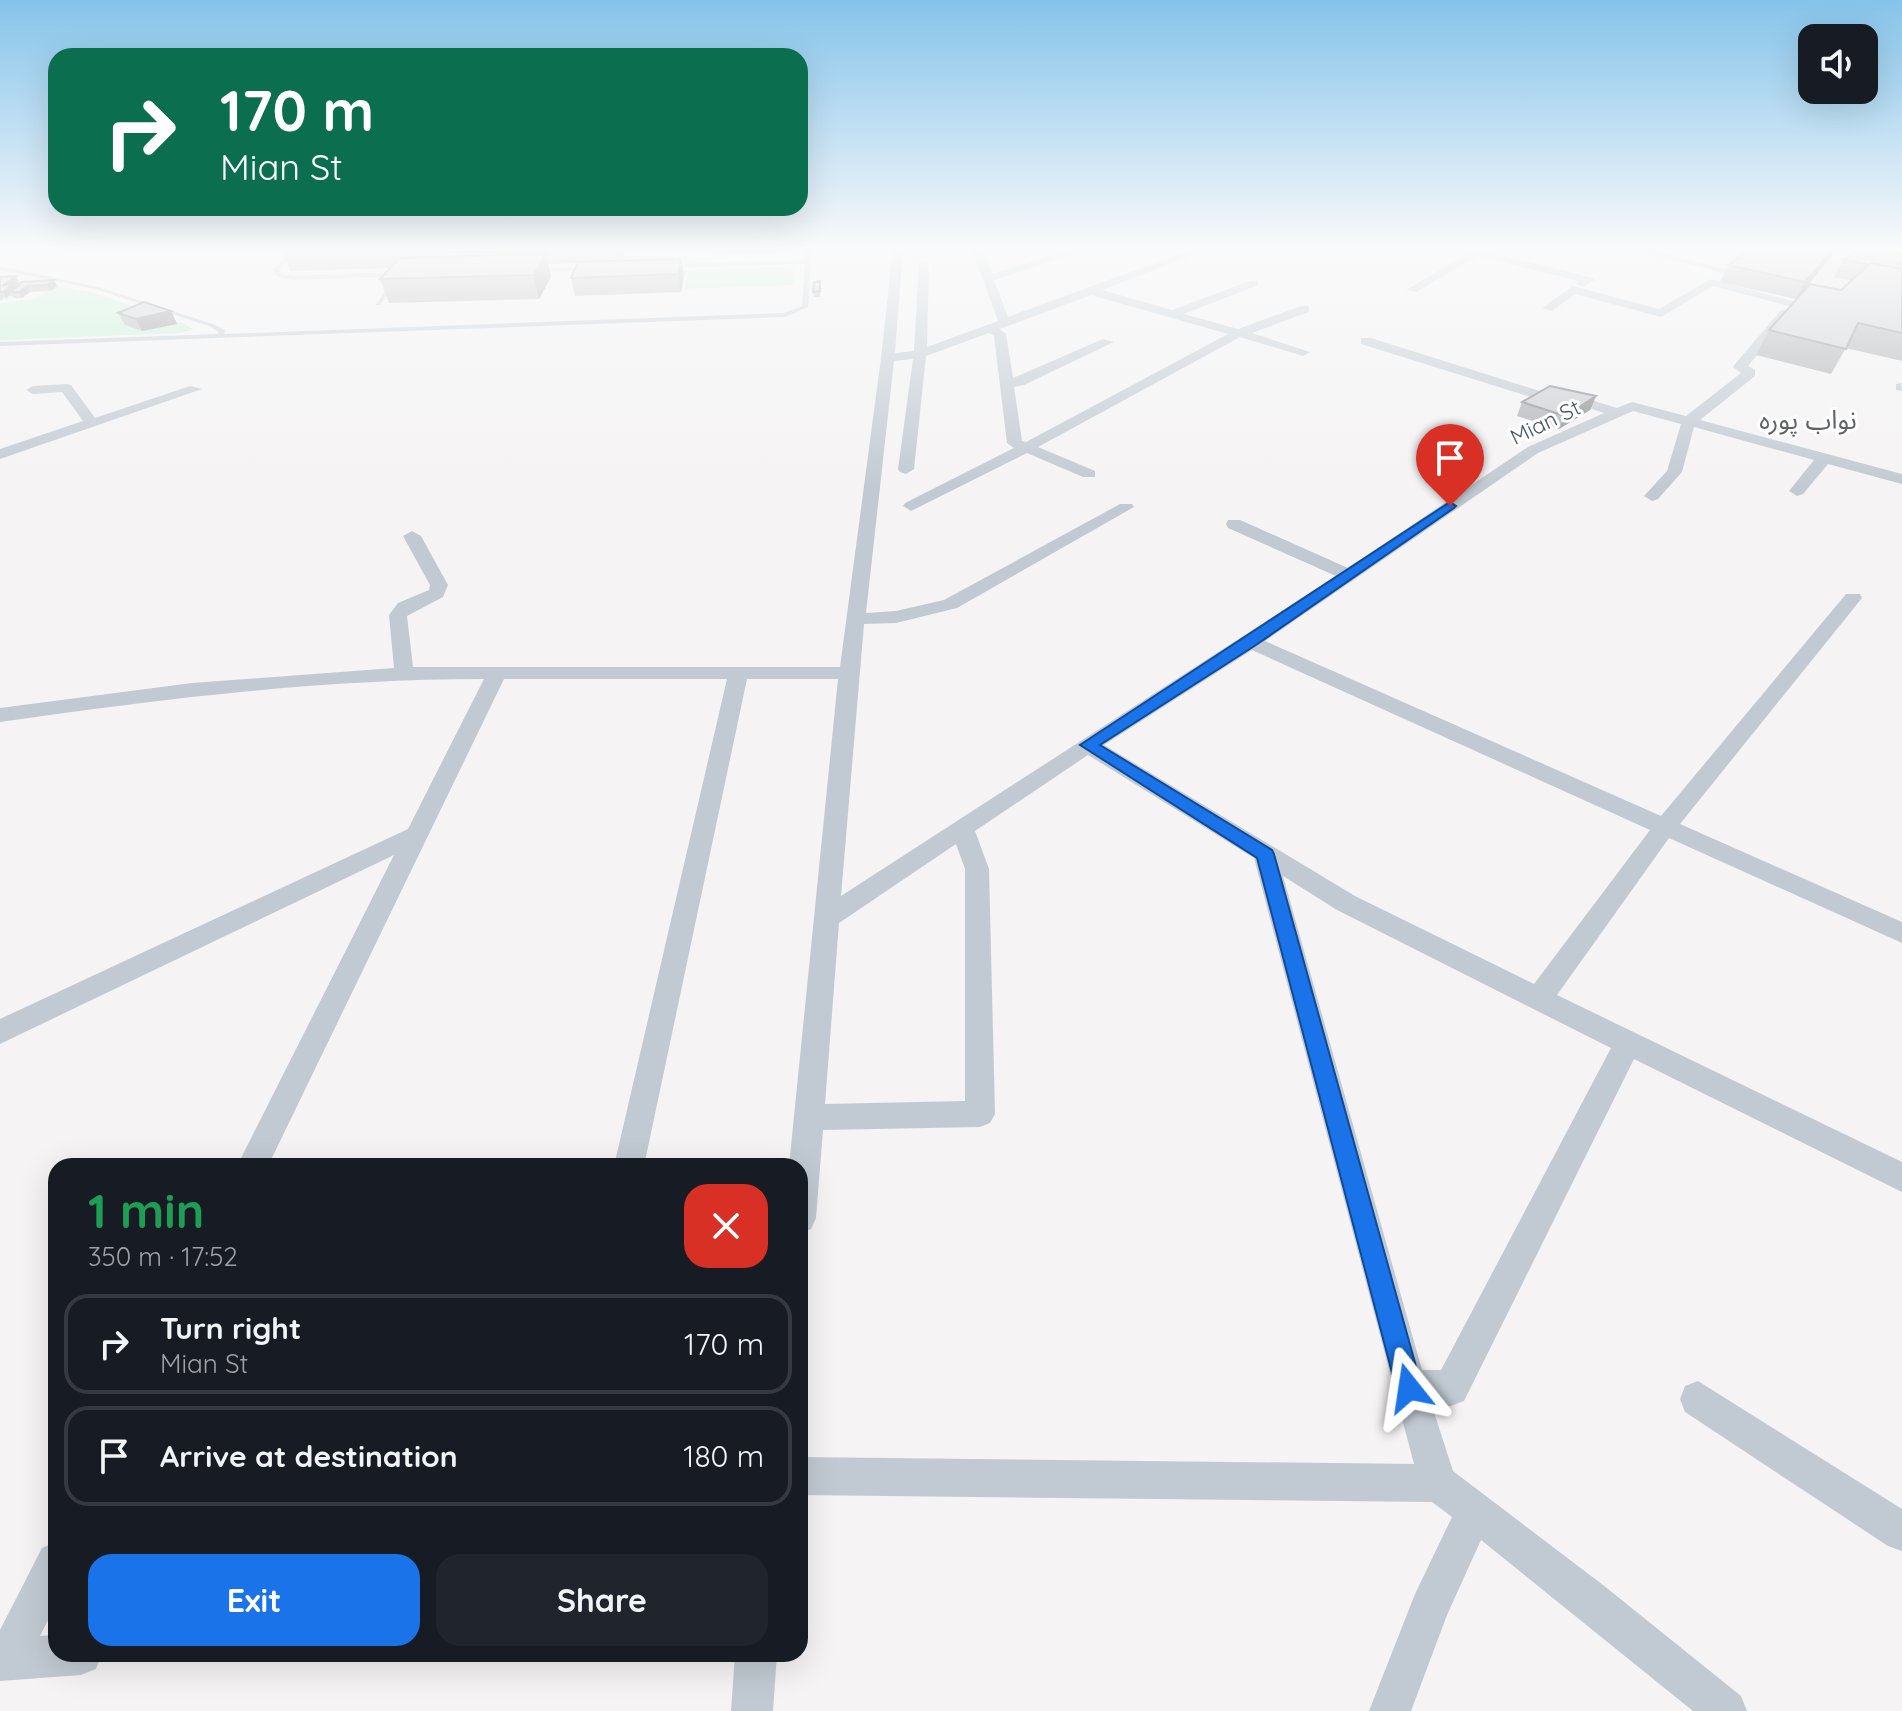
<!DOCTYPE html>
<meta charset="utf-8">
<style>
body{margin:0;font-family:Quicksand,"Noto Sans Arabic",sans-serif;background:#20242c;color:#f1f3f6;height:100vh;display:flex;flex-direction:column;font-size:30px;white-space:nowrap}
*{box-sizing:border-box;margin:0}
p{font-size:26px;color:#9ea1a6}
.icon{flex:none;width:44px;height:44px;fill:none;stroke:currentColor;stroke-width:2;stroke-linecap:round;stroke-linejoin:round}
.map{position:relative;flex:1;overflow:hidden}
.drawer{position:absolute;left:48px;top:1158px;width:760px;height:504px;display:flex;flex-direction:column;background:#171b24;border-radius:24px;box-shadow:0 8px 32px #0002}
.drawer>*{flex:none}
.top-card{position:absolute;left:48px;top:48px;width:760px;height:168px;border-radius:24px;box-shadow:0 8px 32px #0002;background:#0b6e4f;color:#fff;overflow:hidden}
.fabs{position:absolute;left:1798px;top:24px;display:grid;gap:16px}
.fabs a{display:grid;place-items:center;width:80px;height:80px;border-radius:16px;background:#171b24;box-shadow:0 8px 32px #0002;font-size:40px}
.pin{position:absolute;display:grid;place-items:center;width:68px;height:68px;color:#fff;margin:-82px -34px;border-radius:50% 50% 50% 0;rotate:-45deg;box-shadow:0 0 8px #0007}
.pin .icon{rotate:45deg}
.me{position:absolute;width:88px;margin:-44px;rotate:345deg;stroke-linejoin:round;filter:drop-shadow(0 0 6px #0008)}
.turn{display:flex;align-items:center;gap:28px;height:168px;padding:0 40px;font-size:36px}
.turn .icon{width:104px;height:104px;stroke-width:2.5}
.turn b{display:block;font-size:56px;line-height:68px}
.round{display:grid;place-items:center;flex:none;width:84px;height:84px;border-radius:24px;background:#20242c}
.headline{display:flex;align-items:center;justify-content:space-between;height:136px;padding:0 40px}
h1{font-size:48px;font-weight:700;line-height:60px;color:#1e9e55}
.cta{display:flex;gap:16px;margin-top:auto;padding:16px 40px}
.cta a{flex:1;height:92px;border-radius:24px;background:#1a73e8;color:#fff;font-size:32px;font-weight:700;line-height:92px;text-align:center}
.cta a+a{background:#20242c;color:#f1f3f6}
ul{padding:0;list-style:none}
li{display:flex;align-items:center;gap:24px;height:100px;margin:0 16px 12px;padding:0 24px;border:4px solid #363941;border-radius:24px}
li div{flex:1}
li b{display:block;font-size:30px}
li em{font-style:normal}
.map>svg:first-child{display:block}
.education{fill:#e6e4e5}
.green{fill:#c3f1d5}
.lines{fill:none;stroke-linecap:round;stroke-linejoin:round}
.path{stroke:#7ad0a6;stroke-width:3;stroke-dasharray:3 2;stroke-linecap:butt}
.service{fill:#c1cad2;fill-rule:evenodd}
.minor{fill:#c1cad2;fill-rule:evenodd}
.wall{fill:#b0b2b7}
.shaded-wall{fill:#909195}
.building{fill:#cdcfd5;stroke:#909195;stroke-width:2}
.route{fill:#1a73e8;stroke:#114b97;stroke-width:2}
.labels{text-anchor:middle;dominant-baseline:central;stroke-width:6;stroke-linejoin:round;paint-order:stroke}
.far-street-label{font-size:22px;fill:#4a5661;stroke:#fff}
.far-quarter-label{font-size:26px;fill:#5f6368;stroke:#fff}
</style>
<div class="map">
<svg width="1902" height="1711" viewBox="0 0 1902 1711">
<rect width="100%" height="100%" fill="#f5f3f3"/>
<!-- education -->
<path class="education" d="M1831,257L1902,272L1834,308L1796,299Z"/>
<!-- green -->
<path class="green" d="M713,251L712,262L623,266L627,254Z
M790,267L794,270V285L685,289L687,275H676L677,270Z
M57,286L90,292L152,312L162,325L167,327L181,322L193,329L180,333L0,340V303L33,299Z"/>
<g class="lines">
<!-- path -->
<path class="path" d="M0,299L17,293"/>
<!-- service -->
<path class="service" d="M294,248H300L279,270L281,274L292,276L398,272L401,274L398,276L292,280L277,276L273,270Z
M806,248H812L808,307L785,317L0,346V342L218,334L219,332L209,326L95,289L0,270V266L98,287L213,324L225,330L224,334L784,313L802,306L805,264L668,268L665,266L668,264L805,260Z
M590,267L592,270L537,272L534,270L537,268Z
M392,280L397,281L380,305H376Z"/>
<!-- minor -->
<path class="minor" d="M893,248H903L895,353L914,351L919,261L929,263L927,347L998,321L973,252L976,248H987L984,252L993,274L1076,248H1092L994,280L1008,317L1196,248H1211L1102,290L1172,310L1250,281H1258V285L1184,314L1238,329L1301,306H1309V312L1252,333L1310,352L1303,356L1240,337L1038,447L1095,471V477H1083L1027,453L911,511L903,506L905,503L1014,448L1007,443L994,336L989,333L926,356L914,469L906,474L900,472L898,469L913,359L894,361L866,613L896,611L944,600L1120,504H1132L1134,507L957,608L896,623L864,624L841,896L1336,576L1228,528L1226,524L1228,520H1240L1348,568L1528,447L1604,413L1568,401L1537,399L1361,344V338H1371L1543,392L1569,393L1617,408L1632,402L1686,416L1741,373L1733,367L1735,364L1781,310H1789V316L1748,366L1755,370V376L1700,420L1902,474V484L1828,464L1803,494L1797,496L1789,491L1814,460L1694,427L1682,472L1658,499L1652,501L1644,496L1667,471L1681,424L1633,411L1538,453L1265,641L1661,816L1846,594H1860L1862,598L1680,824L1902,922V943L1669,838L1557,995L1902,1162V1192L1634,1059L1464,1401L1451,1406H1432L1453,1471L1603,1585L1741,1696L1747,1711H1693L1481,1540L1447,1615L1411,1711H1369L1415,1594L1452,1517L1432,1502L800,1495V1457L1414,1464L1254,858L1088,755L975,831L989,869L995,1114L990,1123L980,1127L823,1130L816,1218L811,1229L800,1233V1166H789L838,679H747L644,1166H614L727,679H504L268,1166H237L394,855L0,1044V1019L408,829L484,679C321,679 161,699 0,722V708L192,683L394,668L389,615L398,603L429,590L430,585L403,536L412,531L421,536L448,585L443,597L407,616L413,667H840L881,358ZM1091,295L1228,334L1026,442L1022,441L1014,387L1024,385L1114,342L1103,339L1013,378L1006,334L1000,329ZM1252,650L1650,830L1534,984L1355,896L1104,745ZM956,844L965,869V1101L825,1104L839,923ZM1283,876L1337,910L1611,1048L1441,1370H1422Z
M1625,248H1644L1734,271L1728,274Z
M1476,249L1593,278L1595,280L1582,287L1576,284L1579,281L1478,256L1416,292L1406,290Z
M1711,279L1828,311L1822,315L1713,286L1661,317L1575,294L1552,311L1542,308L1573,286L1659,309Z
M1901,383L1902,391L1896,390V384Z
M66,384L71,385L95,418L190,386L202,389L0,459V449L83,421L62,392L33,394L26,390L33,386Z
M1698,1381L1902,1509V1551L1888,1546L1685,1412L1680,1399L1685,1386Z
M56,1542V1604L40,1636L56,1635V1654H102L96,1669L81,1675L0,1681V1630L42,1548Z
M735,1654H777L773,1711H731Z"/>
</g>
<!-- wall -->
<path class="wall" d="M282,248H622L624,255L622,261L681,259L684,276L681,292L575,296L571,278L577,263L548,264L551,277L539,299L389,303L380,279L390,268L290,271Z
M712,248H781V253L714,255L713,249Z
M1902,254V361L1846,348L1831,374L1756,355L1769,330L1796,299L1720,282L1729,265L1831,257L1797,298L1841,290L1852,281L1834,277L1844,259Z
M16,276L19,282L14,286L15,288L16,286L54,280L57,286L51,291L30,292L22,298H14L11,294L6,298H0V277Z
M821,287L820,297H814L813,292Z
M171,311L177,324L142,331L125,325L118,313Z
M1596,396L1590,410L1559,429L1517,416L1522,402Z"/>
<!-- shaded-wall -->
<path class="shaded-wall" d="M619,248H622L624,255L622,262Z
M1834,248H1836L1831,257L1796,299L1805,282Z
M546,254L551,277L539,299L533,275Z
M681,259L684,276L681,292L678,274Z
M16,276L19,282L14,286L17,290L10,292L11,294L6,298L3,292L4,285Z
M54,280L57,286L51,291L47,285Z
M27,286L30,292L22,298L19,292Z
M171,311L177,324L142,331L136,319Z
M1596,396L1590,410L1559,429L1565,416Z"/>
<!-- building -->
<path class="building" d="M1750,248H1834L1805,282L1729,265Z
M1862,248H1874L1902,254V261L1898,264H1902V269L1871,263L1868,265L1844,259Z
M546,254L533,275L380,279L399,258Z
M681,259L678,274L571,278L578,262Z
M1871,263L1902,269V333L1858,323L1846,349L1769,330L1810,284L1841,290Z
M16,276L4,285L13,284L3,292H0V277Z
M54,280L47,285L27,286L19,292H10L18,286H16L22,282Z
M820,281V291L813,292L814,282Z
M144,302L171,311L136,319L118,313Z
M1550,386L1596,396L1565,416L1522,402Z"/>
<!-- sky -->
<linearGradient id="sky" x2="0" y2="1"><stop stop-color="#85c3ea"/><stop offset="0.51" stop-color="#fafafa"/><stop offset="1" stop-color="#fafafa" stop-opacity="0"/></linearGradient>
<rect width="1902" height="488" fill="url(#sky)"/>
<!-- route -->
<path class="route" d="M1450,502L1456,506L1454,508L1256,645L1100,745L1272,850L1274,854L1422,1388L1419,1397L1409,1401L1399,1397L1396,1388L1257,858L1080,745Z"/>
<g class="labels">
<!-- far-street labels -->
<g class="far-street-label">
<text transform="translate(1545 422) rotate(-26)">Mian St</text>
</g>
<!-- far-quarter labels -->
<g class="far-quarter-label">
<text x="1808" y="419">نواب پورہ</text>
</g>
</g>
</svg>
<div class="fabs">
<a><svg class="icon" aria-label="sound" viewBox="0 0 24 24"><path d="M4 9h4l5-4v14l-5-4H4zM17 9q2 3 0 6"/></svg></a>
</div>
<div class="pin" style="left:1450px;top:506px;background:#d93025"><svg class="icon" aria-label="arrive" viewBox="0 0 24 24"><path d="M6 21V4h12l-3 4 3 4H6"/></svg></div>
<svg class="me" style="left:1409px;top:1388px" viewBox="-20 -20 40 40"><path d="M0-17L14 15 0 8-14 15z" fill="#1a73e8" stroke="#fff" stroke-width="4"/></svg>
<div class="top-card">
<div class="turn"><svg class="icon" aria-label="right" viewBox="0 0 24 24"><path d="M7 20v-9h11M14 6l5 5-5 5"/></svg><div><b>170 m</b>Mian St</div></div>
</div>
<section class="drawer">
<div class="headline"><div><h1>1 min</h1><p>350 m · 17:52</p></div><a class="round" style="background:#d93025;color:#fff"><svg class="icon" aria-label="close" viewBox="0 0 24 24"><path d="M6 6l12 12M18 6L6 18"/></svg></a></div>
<ul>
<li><svg class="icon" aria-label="right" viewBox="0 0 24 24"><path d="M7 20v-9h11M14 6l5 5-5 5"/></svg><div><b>Turn right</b><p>Mian St</p></div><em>170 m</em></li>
<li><svg class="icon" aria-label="arrive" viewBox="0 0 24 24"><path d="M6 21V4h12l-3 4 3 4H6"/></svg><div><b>Arrive at destination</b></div><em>180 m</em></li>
</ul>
<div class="cta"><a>Exit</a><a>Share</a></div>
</section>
</div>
